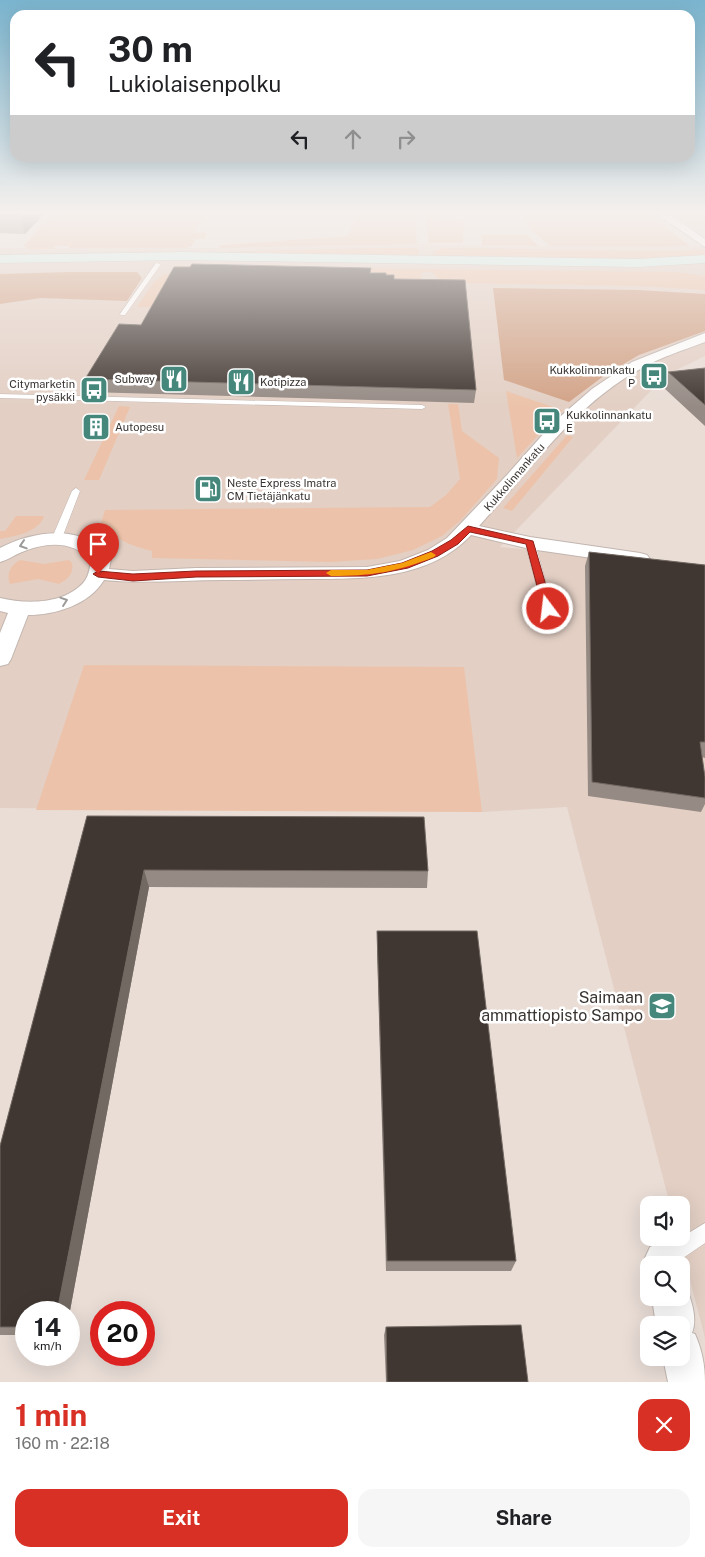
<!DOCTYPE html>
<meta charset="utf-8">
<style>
body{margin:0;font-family:"Public Sans",sans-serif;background:#f6f6f6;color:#202124;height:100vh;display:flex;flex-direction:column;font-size:19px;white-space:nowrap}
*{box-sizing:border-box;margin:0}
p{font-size:16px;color:#757577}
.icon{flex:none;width:28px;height:28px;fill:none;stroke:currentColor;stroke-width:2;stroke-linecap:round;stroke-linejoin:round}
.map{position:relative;height:1382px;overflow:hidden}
.details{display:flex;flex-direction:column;background:#fff;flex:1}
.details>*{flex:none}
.guide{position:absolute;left:10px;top:10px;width:685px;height:152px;border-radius:15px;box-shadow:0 5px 20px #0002;background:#fff;color:#202124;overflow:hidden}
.tools{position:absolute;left:640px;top:1196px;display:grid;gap:10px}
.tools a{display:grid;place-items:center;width:50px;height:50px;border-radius:10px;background:#fff;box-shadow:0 5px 20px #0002;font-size:25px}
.speed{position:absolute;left:15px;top:1301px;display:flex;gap:10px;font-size:25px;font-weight:700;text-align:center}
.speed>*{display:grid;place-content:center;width:65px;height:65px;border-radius:50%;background:#fff;box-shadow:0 5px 20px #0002;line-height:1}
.speed small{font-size:12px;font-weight:400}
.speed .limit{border:8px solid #d22;background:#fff;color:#111}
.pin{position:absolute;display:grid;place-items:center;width:42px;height:42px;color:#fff;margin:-51px -21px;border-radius:50% 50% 50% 0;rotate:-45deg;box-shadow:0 0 5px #0007}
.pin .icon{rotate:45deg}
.me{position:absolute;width:55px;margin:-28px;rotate:345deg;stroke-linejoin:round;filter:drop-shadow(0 0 4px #0008)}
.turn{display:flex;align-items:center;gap:18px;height:105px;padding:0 15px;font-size:22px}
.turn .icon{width:65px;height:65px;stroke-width:2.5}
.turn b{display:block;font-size:35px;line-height:42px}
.lanes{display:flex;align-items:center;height:48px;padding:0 15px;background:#0003;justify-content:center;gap:25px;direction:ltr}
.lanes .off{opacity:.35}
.round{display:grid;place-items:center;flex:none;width:52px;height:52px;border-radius:15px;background:#f6f6f6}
.head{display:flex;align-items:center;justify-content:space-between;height:85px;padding:0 15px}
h1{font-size:30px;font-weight:700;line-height:38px;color:#d93025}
.action{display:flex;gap:10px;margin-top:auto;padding:10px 15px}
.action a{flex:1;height:58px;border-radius:15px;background:#d93025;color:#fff;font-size:20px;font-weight:700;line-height:58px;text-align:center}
.action a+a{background:#f6f6f6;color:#202124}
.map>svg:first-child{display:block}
.built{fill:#e3cfc4}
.green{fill:#ecc3aa}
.forest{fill:#d2a387}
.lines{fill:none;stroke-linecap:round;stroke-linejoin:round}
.lane-casing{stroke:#c2b6b0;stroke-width:1}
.street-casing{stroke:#c2b6b0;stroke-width:2}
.secondary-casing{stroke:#c2b6b0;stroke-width:1}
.lane{fill:#fff;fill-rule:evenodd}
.street{fill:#fff;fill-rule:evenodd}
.secondary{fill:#d5f3ed;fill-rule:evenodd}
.wall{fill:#958a84}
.shaded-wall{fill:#736963}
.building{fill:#413732;stroke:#736963}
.oneway{stroke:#9c9a98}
.route{fill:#d93025;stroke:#8d1f18}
.slow{fill:#f59e0b}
.labels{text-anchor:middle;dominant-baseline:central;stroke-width:5;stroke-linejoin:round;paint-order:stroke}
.far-poi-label{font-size:11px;fill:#393432;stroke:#fff;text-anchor:start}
.far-street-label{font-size:11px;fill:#393432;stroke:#fff}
.near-poi-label{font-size:16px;fill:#393432;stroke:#fff;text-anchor:end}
</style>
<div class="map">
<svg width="705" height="1382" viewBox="0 0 705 1382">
<rect width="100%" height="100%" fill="#e9ddd6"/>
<!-- built -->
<path class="built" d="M672,214H705V236Z
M417,244L660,247L705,246V356L666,375L500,547L705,566V1338L679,1238H681V1205H670L567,807L482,812L0,808V248H219Z"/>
<!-- green -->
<path class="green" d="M76,214H202L203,216L195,232H207L205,239H195L192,246L187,248H69V246H55L53,249H29L23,246L48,219Z
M357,214H415L417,244L219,248L220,245L348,236Z
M426,214H439V220H459L464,227L463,243H428Z
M529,214H649L690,246L660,247L550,246L526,226L523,216Z
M481,235H527L539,246L482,245Z
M376,248H414L418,249L420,256H431L435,251L442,248L677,251L705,249L704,254L686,260L129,254L131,251L214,252Z
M175,266L676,272L705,276V290L639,286L466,283L439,281L432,272H422L420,282L172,270Z
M164,274H174L157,307H137L153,283Z
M506,391L562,410L517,458Z
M448,404H458L462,431L499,458L497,479L461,520L442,536L413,550L377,559L330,562L152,558V551C129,545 118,541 101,523L105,510L430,507L446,495L460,479Z
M119,406L130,407L99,480H84Z
M567,435L573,437L512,511L503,508Z
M16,516H43L44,517C37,533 15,536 0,539V531H5Z
M20,560L44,564L69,560L72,563C74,574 68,579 59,584L38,579L10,584C6,573 11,565 20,560Z
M84,665L464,667L482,812L36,810Z"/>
<!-- forest -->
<path class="forest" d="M70,272H137L142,278L127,301L41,298L0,304V274Z
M493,288L638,290L705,294V331L639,355L605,375L569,402L504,380Z"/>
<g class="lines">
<defs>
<path id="lane" d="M156,263L161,264L125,315H121L120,314Z
M0,394L422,405L426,407L422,409L0,398Z
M76,488L80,491L62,538L60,540H54L52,538L72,491Z
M530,540L535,543L553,609L552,611L548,612L543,609L525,543Z
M705,1223V1243L673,1265H659L657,1258L659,1251Z"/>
<path id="street" d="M657,214H669L705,239V247Z
M705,333V342C684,350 661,357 642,368C575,404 529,471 479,526L530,537L640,553L647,555L650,559L647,563L640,565L530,549L471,535C430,579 366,579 310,579C281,579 252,580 223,580C183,580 144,584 104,580C89,605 55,615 28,615L11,659L8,664L0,666V633L8,613L0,611V598C26,604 64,605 84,582C89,576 90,567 91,560C72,540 46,542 22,552C14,555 8,560 0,562V548C34,530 86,523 111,559L109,569L133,571L196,568L367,567L400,561L428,550L447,538L507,475L554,422L592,389L632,362Z
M663,1241L676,1247L682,1260L681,1269V1265H649V1273L644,1260L650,1247Z
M681,1283L685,1284C691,1299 698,1318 692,1333L695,1334C702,1350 705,1365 705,1382H668L663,1358H681V1325H656L652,1298H681Z"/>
<path id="secondary" d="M182,252L638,259L705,255V263L638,267L182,260L0,263V255Z"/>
</defs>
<!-- lane casing -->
<use href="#lane" class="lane-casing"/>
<!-- street casing -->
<use href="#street" class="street-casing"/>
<!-- secondary casing -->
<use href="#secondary" class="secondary-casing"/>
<!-- lane -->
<use href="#lane" class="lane"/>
<!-- street -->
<use href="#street" class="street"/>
<!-- secondary -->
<use href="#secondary" class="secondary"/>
</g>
<!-- wall -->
<path class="wall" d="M0,214H44L25,234L0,233Z
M371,268V273L386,275L394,279L476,390L474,403L88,392L85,379Z
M705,368V426L664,388L668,372Z
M589,552L705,565V758L702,757L705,777V804L701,812L588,796L585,566Z
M87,816L428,871L427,888L149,887L69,1316V1312H26V1335H0V1146Z
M377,931L516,1261L511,1271H386L377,948Z
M386,1327L528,1382H386L384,1335Z"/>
<!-- shaded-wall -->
<path class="shaded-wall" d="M22,214H44L25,234L21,216Z
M144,870L149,887L69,1316V1312H57Z"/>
<!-- building -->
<path class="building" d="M0,214H22L21,216H0Z
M192,264L371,268L370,273H386V275H394V279L465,280L476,390L85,379L119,324L141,325L174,267H190Z
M705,368V405L668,372Z
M589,552L705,565V742H700L705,777V798L592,782Z
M87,816L424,817L428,871L144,870L57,1312H26V1327H0V1146Z
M377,931H477L516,1261H387Z
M521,1325L528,1382H387L386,1327Z"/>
<!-- one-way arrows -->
<defs><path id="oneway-chevron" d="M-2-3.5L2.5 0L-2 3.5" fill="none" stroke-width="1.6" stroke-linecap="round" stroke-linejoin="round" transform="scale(1.25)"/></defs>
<g class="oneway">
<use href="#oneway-chevron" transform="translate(23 545) rotate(162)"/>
<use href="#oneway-chevron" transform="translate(64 601) rotate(-19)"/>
</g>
<!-- sky -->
<linearGradient id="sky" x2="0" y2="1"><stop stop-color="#7ab4ce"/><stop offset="0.52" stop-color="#f5f0ed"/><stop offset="1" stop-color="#f5f0ed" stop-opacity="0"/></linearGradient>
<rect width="705" height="408" fill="url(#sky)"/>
<!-- route -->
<path class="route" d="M468,526L533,541L553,609L552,612H544L543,609L526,544L470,532L458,544L438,556L408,568L367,576L196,577L133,581L98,577L93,574L98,571L133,574L196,571L367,570L402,563L432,551L451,540Z"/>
<!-- slow -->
<path class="slow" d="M431,552L436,555L434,557C397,572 371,576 331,576L326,573L331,570H367L402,563Z"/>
<!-- icons -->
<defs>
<symbol id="bus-square" viewBox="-11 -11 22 22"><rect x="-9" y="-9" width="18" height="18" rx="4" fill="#45887b" stroke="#fff"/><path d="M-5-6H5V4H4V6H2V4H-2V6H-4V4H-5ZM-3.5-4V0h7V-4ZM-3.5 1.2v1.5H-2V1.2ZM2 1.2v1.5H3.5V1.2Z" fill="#fff"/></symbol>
<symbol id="restaurant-square" viewBox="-11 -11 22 22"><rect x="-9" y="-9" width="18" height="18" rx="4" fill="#45887b" stroke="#fff"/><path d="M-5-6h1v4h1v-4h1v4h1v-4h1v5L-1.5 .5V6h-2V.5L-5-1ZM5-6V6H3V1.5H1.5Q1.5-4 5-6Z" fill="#fff"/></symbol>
<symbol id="building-square" viewBox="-11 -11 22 22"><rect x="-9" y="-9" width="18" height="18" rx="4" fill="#45887b" stroke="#fff"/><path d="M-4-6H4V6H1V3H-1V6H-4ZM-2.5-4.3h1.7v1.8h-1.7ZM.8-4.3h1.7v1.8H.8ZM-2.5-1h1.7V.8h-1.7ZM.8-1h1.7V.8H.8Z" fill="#fff"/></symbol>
<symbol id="fuel-square" viewBox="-11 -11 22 22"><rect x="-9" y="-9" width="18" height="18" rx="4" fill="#45887b" stroke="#fff"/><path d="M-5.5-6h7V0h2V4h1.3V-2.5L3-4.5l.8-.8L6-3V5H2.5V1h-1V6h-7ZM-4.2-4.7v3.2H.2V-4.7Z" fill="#fff"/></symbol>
<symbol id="school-square" viewBox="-11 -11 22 22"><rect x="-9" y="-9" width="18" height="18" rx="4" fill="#45887b" stroke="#fff"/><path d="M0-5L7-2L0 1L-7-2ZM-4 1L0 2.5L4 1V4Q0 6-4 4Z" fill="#fff"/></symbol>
</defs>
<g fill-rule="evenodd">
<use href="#bus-square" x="638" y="360" width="32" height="32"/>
<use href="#restaurant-square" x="158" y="363" width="32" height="32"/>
<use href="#restaurant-square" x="225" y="366" width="32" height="32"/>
<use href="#bus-square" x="78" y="374" width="32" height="32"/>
<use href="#bus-square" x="531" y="405" width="32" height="32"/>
<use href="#building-square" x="80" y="411" width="32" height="32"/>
<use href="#fuel-square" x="192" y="473" width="32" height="32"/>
<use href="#school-square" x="646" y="990" width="32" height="32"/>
</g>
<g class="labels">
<!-- far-poi labels -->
<g class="far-poi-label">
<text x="635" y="370" text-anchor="end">Kukkolinnankatu<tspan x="635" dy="13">P</tspan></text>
<text x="155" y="379" text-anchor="end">Subway</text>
<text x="260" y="382">Kotipizza</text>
<text x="75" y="384" text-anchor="end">Citymarketin<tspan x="75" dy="13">pysäkki</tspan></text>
<text x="566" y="415">Kukkolinnankatu<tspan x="566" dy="13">E</tspan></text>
<text x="115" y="427">Autopesu</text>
<text x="227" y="483">Neste Express Imatra<tspan x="227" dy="13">CM Tietäjänkatu</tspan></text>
</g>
<!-- far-street labels -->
<g class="far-street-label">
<text transform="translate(514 477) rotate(-49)">Kukkolinnankatu</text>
</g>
<!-- near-poi labels -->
<g class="near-poi-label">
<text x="643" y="997">Saimaan<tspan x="643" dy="18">ammattiopisto Sampo</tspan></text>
</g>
</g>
</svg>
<div class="tools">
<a><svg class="icon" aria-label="sound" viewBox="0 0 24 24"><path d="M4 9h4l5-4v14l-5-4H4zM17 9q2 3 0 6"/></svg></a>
<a><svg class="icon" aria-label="search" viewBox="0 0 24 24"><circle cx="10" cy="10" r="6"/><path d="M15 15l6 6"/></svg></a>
<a><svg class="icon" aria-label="layers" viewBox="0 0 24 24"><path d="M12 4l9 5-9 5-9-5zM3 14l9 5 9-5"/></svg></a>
</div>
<div class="speed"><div>14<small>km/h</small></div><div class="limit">20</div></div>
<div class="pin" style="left:98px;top:574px;background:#d93025"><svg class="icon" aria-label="arrive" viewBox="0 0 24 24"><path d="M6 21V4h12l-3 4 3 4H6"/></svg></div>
<svg class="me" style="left:548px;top:609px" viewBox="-20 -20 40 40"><circle r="17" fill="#d93025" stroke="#fff" stroke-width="3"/><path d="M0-11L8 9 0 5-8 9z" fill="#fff"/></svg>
<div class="guide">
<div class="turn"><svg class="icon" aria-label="left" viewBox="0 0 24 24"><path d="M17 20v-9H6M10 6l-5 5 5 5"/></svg><div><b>30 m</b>Lukiolaisenpolku</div></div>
<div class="lanes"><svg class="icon" aria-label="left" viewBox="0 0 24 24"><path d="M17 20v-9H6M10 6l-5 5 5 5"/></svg><svg class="icon off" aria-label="ahead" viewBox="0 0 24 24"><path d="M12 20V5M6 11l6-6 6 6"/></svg><svg class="icon off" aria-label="right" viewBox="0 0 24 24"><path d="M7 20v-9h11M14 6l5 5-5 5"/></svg></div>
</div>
</div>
<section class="details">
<div class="head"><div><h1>1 min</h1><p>160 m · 22:18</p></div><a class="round" style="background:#d93025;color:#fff"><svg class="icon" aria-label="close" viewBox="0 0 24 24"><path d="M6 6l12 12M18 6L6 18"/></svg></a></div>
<div class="action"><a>Exit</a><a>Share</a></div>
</section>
